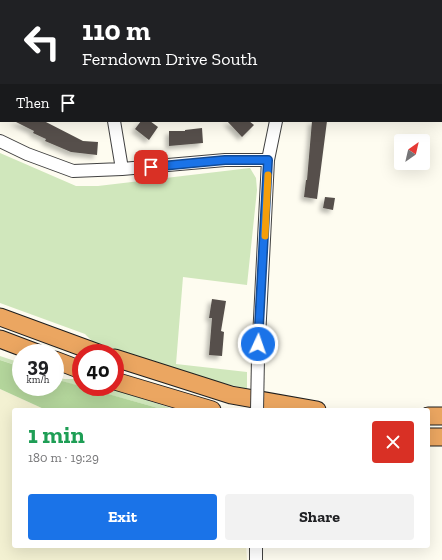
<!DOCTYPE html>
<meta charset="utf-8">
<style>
body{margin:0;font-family:"Zilla Slab",serif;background:#f2f2f2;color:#202124;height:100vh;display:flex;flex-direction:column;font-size:15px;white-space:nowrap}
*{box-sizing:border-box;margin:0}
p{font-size:13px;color:#757577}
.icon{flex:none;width:22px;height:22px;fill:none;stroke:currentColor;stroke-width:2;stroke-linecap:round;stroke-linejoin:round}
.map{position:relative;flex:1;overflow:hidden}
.drawer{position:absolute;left:12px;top:408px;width:418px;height:140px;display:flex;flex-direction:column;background:#fff;border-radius:4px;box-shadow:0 4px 16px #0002}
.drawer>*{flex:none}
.banner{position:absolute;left:0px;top:0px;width:442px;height:122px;box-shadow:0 4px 16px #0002;background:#202124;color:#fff;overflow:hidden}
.needle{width:26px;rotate:34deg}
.controls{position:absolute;left:394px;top:134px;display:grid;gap:8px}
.controls a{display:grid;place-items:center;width:36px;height:36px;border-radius:4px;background:#fff;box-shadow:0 4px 16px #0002;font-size:20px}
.speed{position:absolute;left:12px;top:344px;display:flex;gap:8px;font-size:20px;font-weight:700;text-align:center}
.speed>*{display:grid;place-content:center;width:52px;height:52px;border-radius:50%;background:#fff;box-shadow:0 4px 16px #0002;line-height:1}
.speed small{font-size:10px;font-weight:400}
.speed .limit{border:6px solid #d22;background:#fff;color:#111}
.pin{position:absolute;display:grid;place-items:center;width:34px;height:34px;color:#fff;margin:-17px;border-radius:8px;box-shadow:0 2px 6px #0006}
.me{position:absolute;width:44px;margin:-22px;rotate:3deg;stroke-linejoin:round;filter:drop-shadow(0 0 3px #0008)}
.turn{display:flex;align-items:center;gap:14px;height:84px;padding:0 16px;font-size:18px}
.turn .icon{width:52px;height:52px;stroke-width:2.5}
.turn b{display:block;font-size:28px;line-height:34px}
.then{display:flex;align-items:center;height:38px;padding:0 16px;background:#0003;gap:8px;font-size:15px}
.round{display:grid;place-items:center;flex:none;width:42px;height:42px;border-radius:4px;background:#f2f2f2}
.head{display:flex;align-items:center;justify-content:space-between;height:68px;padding:0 16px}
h1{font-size:24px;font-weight:800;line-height:30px;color:#1e9e55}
.button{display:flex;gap:8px;margin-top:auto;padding:8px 16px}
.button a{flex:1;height:46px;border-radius:4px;background:#1a73e8;color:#fff;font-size:16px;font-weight:800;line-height:46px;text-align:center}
.button a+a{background:#f2f2f2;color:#202124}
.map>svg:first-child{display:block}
.farmland{fill:#f3f1d2}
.green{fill:#d0e7bc}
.forest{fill:#b4d69c}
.building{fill:#56504b;filter:url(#shadow)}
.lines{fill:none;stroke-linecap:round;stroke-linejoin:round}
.minor-casing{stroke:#414141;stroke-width:14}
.highway-casing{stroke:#1f1f1f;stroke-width:19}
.minor{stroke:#fff;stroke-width:12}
.highway{stroke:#eba661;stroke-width:17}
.minor-bridge-casing{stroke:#414141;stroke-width:14;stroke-linecap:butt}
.minor-bridge{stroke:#fff;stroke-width:12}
.route-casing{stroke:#114b97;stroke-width:10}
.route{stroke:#1a73e8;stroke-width:7}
.slow{stroke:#f59e0b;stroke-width:7}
</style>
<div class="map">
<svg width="442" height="560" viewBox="0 0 442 560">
<defs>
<filter id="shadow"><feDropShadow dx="-3.5" dy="3.5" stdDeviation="2" flood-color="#0004"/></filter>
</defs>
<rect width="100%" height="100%" fill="#fefcf0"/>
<!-- farmland -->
<path class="farmland" d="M0,389L46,410H14V546H246L247,560H0Z"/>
<!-- green -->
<path class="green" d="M0,153L76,186H98L250,168L256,178L257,190L247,285L183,277L176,364L247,372V389L178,372L96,345L85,334L0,303Z
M0,356L21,363V367L0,360Z
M55,376L64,379H81V387L55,379Z
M82,387H106L177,410H165Z"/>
<!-- forest -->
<path class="forest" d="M0,360L21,367V387H55V379L165,410H46L0,389Z"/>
<!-- building -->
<path class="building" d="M14,121H44L83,141L98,142L97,155L71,152L45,141L46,139L33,133L34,131Z
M141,121H150L158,127L149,140L135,129Z
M227,121H249L254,125L242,137Z
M312,121H327L317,199L304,197L306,180H307Z
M202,128L203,143L169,146V131H185V130Z
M325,197L335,198L333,210L323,208Z
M212,299L226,301L221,331L224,332L222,356L209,355L212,318H209Z"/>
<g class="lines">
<defs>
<path id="minor" d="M144,1V0
M294,1V0
M0,21H1
M114,121L122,169
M0,141L27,154L73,171L122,169L225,160H268
M258,358L268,160L276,121
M256,546V560"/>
<path id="highway" d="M0,317L98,353
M0,339L37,353
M115,358L231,395L317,410
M55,360L81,370
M115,381L212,410
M428,416H442
M428,437H442"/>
</defs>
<!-- minor casing -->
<use href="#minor" class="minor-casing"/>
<!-- highway casing -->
<use href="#highway" class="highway-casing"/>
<!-- minor -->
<use href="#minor" class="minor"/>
<!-- highway -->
<use href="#highway" class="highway"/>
<defs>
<path id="minor-bridge" d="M257,410L258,358"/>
</defs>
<!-- minor-bridge casing -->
<use href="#minor-bridge" class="minor-bridge-casing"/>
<!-- minor-bridge -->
<use href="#minor-bridge" class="minor-bridge"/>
</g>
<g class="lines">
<defs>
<path id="route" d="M151,167L225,160H268L258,344"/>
</defs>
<!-- route casing -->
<use href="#route" class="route-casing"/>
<!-- route -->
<use href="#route" class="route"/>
<!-- slow -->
<path class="slow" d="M265,236L268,175"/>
</g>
</svg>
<div class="controls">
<a><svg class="needle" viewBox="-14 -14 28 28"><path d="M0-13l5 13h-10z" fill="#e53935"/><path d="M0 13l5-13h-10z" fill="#757577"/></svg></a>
</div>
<div class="speed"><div>39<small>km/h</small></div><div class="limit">40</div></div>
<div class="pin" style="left:151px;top:167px;background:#d93025"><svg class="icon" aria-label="arrive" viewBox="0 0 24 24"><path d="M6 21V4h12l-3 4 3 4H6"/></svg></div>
<svg class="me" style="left:258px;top:344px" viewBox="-20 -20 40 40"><circle r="17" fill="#1a73e8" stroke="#fff" stroke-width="3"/><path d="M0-11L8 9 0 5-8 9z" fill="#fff"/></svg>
<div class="banner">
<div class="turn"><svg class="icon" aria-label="left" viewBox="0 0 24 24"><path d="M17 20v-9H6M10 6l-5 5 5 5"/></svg><div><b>110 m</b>Ferndown Drive South</div></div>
<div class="then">Then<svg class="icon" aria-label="arrive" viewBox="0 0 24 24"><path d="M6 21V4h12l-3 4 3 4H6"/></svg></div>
</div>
<section class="drawer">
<div class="head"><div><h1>1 min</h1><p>180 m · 19:29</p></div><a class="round" style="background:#d93025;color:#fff"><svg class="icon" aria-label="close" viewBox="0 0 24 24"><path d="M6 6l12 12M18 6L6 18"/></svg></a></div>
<div class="button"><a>Exit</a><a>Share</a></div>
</section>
</div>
